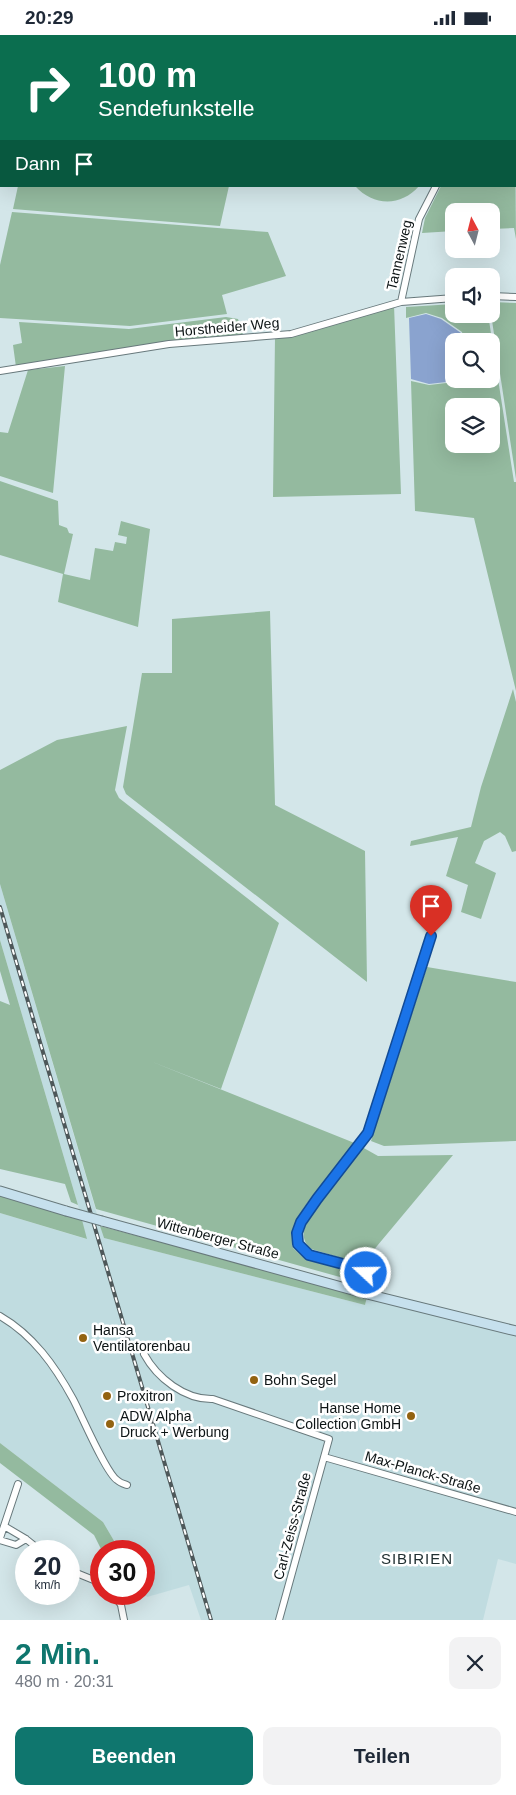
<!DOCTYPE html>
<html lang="de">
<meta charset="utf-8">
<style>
body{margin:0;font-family:Arial,sans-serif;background:#f2f2f3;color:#1f2937;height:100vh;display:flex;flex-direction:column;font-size:19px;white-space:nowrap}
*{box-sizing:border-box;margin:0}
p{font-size:16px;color:#747a83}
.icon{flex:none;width:28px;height:28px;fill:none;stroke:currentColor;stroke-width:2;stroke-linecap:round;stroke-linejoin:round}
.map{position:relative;height:1585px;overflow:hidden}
.drawer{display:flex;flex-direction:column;background:#fff;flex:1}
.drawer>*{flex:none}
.hud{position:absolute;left:0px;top:0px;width:516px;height:152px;box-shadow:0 5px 20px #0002;background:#0b6e4f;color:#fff;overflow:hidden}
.needle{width:32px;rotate:353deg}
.fabs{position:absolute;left:445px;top:168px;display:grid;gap:10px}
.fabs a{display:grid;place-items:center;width:55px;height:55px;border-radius:10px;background:#fff;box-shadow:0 5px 20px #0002;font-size:25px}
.speed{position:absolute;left:15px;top:1505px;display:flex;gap:10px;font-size:25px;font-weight:700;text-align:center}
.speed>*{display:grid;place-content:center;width:65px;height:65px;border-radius:50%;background:#fff;box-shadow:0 5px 20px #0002;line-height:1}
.speed small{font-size:12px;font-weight:400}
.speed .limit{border:8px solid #d22;background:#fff;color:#111}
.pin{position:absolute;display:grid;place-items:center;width:42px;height:42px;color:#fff;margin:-51px -21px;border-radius:50% 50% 50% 0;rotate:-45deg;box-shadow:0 0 5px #0007}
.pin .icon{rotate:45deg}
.me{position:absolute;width:55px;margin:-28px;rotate:291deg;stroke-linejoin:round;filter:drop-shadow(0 0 4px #0008)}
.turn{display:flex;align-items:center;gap:18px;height:105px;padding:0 15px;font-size:22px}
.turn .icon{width:65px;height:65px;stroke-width:2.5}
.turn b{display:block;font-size:35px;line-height:42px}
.then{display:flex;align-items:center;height:48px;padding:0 15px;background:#0003;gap:10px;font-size:19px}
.round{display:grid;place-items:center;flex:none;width:52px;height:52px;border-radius:10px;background:#f2f2f3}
.summary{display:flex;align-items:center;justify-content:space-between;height:85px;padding:0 15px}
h1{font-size:30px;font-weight:700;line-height:38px;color:#0f766e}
.primary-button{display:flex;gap:10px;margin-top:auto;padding:10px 15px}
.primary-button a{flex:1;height:58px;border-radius:10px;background:#0f766e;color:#fff;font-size:20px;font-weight:700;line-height:58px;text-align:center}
.primary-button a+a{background:#f2f2f3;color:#1f2937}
.status{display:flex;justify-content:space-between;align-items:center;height:35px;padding:0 25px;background:#fff;direction:ltr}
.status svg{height:14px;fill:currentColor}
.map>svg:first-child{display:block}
.built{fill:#c0dce0}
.green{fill:#94ba9f;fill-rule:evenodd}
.water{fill:#8aa3cf}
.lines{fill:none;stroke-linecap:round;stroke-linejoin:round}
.street-casing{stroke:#68797c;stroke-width:8}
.secondary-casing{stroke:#68797c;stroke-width:11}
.street{stroke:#fff;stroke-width:6}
.secondary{stroke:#c6e0ed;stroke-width:9}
.rail-casing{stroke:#4e585a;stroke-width:4}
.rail{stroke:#fff;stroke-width:2;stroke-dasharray:5.5;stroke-linecap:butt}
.secondary-bridge-casing{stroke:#68797c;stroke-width:11;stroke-linecap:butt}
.secondary-bridge{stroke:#c6e0ed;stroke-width:9}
.route-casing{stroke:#114b97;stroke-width:12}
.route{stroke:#1a73e8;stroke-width:9}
.poi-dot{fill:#936311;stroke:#fff;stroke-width:2}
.labels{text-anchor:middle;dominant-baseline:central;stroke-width:5;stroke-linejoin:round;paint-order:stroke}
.street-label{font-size:14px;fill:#0d1415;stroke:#fff}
.poi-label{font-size:14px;fill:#0d1415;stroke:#fff;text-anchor:start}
.neighbourhood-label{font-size:15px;letter-spacing:1px;fill:#202f31;stroke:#fff}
</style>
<div class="status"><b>20:29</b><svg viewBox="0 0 49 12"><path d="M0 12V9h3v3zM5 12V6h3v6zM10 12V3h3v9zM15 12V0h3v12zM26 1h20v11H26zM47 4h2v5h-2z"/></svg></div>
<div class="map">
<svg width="516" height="1585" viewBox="0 0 516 1585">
<rect width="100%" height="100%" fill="#d3e6e9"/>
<!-- built -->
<path class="built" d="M0,849L104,1203L365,1270L367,1262L516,1301V1529L498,1524L483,1585H201L189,1550L147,1562L144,1557V1516H120L103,1487L0,1408V1178L86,1204L78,1170L0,905Z"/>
<!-- green -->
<path class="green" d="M515,92L516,204L514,193L491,194V176H454V196L422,198L425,183L441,151H515Z
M18,151H229L220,191L13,174Z
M355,151H419C401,172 373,171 355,151Z
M12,177L268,197L286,241L222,260L227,279L130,291L0,283V230Z
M491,267L516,268V444L491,279Z
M454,269V279H488L514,447H516V656L474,483L415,476L411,346L429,350L455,347L460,344H491V306H464L462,297L442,283L426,278L406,283V272ZM454,371H491V409H454Z
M394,270L401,459L273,462L275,302Z
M226,282L238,284L243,300L16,332L13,310L22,308L19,287L129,294Z
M65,331L53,458L0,441V397L8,398L28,335Z
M0,446L58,466L59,490L67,493L69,498L73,499L64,539L90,545L95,513L113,516L115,507L126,509L127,502L118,500L121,486L150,494L138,592L58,567L63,539L0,520Z
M270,576L275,770L365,816L367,947L126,759L123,752L142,638H172V584Z
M513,654L516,667V816L512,817L505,801L500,797L484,806L475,828L496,838L481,884L461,877L468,850L446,841L458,802L410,811L411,806L471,792L481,752Z
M127,691L115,755L119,763L279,888L221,1054L150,1026L357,1109C338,1132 302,1167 293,1194C291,1200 292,1207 293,1213L305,1224L361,1238L364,1243L365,1249L96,1174L0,849V735L57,705Z
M0,905L78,1170L71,1167L65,1149L0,1134V966L10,970L0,936Z
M427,932L516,947V1106L384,1111L371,1106Z
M362,1112L378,1121L453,1120L362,1229L311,1214C299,1203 304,1193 310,1181Z
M0,1161L82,1185L87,1204L0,1178Z
M100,1191L367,1262L365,1270L104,1203Z
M0,1408L103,1487L120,1516H102L94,1500L0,1428Z"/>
<!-- water -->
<path class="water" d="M426,279L441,284L461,298L463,306H454V344H458L455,346L429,349L411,344L409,283Z"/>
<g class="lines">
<defs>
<path id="street" d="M510,1V0
M491,261L516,262
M401,267L419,184L436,151
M0,336L169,309L291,299L401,267L454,263
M367,1259L368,1243L362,1234L309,1220L298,1209L297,1198L301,1187L317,1164L368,1098L431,901
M0,1281C33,1300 55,1331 73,1364C81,1379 106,1438 117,1445C120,1448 124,1449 127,1450
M144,1319C157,1343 185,1365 213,1364L329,1404L279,1585
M324,1422L516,1477
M18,1449L4,1491L26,1504L41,1516
M0,1503L4,1491
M0,1505L16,1510L26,1504
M69,1535L101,1548
M114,1559L121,1570L124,1585"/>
<path id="secondary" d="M0,1156L66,1176
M102,1186L367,1259L516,1296"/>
</defs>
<!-- street casing -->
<use href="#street" class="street-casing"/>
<!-- secondary casing -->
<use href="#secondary" class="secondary-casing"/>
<!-- street -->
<use href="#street" class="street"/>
<!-- secondary -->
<use href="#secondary" class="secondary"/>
<defs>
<path id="rail" d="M0,872L211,1585"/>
</defs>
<!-- rail casing -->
<use href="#rail" class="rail-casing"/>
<!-- rail -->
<use href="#rail" class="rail"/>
<defs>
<path id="secondary-bridge" d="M66,1176L102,1186"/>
</defs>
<!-- secondary-bridge casing -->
<use href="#secondary-bridge" class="secondary-bridge-casing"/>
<!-- secondary-bridge -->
<use href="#secondary-bridge" class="secondary-bridge"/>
</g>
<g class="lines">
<defs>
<path id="route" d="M366,1238L362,1234L309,1220L298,1209L297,1198L301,1187L317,1164L368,1098L431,901"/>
</defs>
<!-- route casing -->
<use href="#route" class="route-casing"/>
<!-- route -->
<use href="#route" class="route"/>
</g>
<!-- markers -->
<g class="poi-dot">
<circle cx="83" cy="1303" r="5"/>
<circle cx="254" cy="1345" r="5"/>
<circle cx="107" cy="1361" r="5"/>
<circle cx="411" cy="1381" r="5"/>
<circle cx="110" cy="1389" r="5"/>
</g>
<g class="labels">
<!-- street labels -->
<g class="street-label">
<text transform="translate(399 220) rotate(-77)">Tannenweg</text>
<text transform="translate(227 292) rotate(-5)">Horstheider Weg</text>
<text transform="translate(218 1203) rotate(15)">Wittenberger Straße</text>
<text transform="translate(423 1437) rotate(16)">Max-Planck-Straße</text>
<text transform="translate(292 1491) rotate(-75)">Carl-Zeiss-Straße</text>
</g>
<!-- poi labels -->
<g class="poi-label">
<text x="93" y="1295">Hansa<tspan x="93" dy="16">Ventilatorenbau</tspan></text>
<text x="264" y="1345">Bohn Segel</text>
<text x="117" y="1361">Proxitron</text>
<text x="401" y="1373" text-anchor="end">Hanse Home<tspan x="401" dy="16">Collection GmbH</tspan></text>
<text x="120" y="1381">ADW Alpha<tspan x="120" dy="16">Druck + Werbung</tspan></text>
</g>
<!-- neighbourhood labels -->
<g class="neighbourhood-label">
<text x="417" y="1523">SIBIRIEN</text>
</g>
</g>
</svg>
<div class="fabs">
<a><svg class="needle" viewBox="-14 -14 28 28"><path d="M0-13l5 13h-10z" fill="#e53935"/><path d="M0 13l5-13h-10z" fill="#747a83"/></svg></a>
<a><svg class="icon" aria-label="sound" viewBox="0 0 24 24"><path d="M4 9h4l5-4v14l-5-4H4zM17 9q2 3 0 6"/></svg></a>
<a><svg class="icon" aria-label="search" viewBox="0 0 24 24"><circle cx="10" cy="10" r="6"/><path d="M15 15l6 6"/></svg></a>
<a><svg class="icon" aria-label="layers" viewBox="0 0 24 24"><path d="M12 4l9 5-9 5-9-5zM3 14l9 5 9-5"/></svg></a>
</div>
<div class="speed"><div>20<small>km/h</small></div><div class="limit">30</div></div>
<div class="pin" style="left:431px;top:901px;background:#d93025"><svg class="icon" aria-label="arrive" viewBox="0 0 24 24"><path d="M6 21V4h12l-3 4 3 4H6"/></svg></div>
<svg class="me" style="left:366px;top:1238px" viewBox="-20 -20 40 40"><circle r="17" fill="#1a73e8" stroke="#fff" stroke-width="3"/><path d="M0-11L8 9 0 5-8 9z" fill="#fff"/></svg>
<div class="hud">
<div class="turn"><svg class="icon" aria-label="right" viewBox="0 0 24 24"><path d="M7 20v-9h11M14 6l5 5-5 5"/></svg><div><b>100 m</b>Sendefunkstelle</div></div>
<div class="then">Dann<svg class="icon" aria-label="arrive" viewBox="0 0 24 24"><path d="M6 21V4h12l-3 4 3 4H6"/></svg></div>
</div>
</div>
<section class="drawer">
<div class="summary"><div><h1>2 Min.</h1><p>480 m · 20:31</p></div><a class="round"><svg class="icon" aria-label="close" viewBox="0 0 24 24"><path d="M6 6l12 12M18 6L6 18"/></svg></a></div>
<div class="primary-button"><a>Beenden</a><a>Teilen</a></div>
</section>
